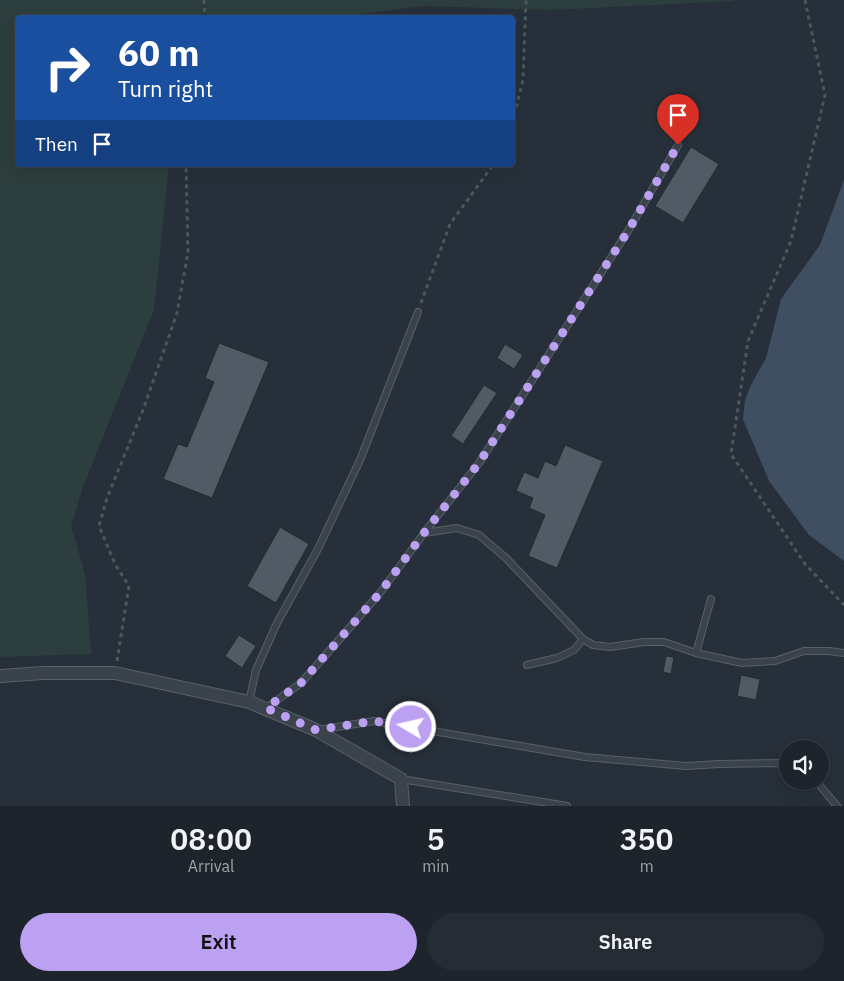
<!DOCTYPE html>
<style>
body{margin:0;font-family:"IBM Plex Sans",sans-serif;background:#252c34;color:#f1f3f6;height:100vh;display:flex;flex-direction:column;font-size:19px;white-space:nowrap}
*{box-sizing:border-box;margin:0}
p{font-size:16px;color:#a0a4a9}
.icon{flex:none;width:28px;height:28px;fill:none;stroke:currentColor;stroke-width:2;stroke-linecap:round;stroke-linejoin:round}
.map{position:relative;height:806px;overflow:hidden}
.details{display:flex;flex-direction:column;background:#1d242c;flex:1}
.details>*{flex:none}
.top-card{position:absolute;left:15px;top:15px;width:500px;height:152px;border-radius:5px;box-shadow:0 5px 20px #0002,0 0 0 1px #3b4148;background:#1a4fa0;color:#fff;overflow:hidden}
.buttons{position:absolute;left:779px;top:740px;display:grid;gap:10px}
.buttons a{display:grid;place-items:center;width:50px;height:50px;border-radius:50%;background:#1d242c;box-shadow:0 5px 20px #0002,0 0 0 1px #3b4148;font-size:25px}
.pin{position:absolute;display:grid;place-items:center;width:42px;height:42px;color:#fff;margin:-51px -21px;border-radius:50% 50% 50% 0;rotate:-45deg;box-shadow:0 0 5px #0007}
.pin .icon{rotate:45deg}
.me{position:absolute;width:55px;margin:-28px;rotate:279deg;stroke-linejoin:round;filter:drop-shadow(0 0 4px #0008)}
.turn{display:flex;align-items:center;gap:18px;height:105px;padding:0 20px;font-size:22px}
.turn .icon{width:65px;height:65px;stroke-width:2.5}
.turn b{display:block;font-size:35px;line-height:42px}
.then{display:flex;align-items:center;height:48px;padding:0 20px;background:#0003;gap:10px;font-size:19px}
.eta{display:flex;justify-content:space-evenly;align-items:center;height:85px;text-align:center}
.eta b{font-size:30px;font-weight:600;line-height:35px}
.primary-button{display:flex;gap:10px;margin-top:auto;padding:10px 20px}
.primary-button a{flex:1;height:58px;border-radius:30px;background:#bca0f2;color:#111;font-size:20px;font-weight:600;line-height:58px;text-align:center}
.primary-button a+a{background:#252c34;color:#f1f3f6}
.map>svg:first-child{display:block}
.green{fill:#2c3e3d}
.water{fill:#3f4f61}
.building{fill:#505b65;stroke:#212932}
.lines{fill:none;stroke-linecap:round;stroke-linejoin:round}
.lane-casing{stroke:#586069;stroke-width:8}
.street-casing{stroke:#586069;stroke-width:14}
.path{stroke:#49595b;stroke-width:3;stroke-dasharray:4 4;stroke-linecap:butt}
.lane{stroke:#3a424b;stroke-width:6}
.street{stroke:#3a424b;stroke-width:12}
.route{stroke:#bca0f2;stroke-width:9;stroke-dasharray:0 16.2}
</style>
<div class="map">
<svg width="844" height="806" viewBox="0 0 844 806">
<rect width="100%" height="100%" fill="#27303a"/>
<!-- green -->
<path class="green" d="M0,0H734L733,1L551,10L423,6L329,18H18V165H169L154,310L83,487L71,526L85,574L91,654L0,657Z"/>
<!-- water -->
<path class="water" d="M844,180V561L809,535L769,481L743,419L745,400L751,385L766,358L781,299L820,245Z"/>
<!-- building -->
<path class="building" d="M691,147L719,164L683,223L655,206Z
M219,343L269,362L212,498L163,479L178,444L187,447L214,382L205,378Z
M505,344L523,355L514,369L497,358Z
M484,385L497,393L463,444L451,436Z
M565,445L603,461L557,568L528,556L545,515L529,508L533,498L516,491L524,472L538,478L545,461L556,466Z
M280,527L309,544L276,603L247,586Z
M239,635L256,646L242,668L225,656Z
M666,656L674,657L671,674L663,672Z
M741,675L760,679L756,700L737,696Z"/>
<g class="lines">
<defs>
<path id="lane" d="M424,533L457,528L479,535L506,558L583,639L593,645L610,647L644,642H664L696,653L742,663L775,661L804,651H829L844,653
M696,653L711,599
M527,665L557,658L574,650L583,639
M249,702L256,670L277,623L318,549L360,460L418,312
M266,708L301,683L380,593L424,533L479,463L628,231L678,145
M318,730L374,721L585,757L686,766L719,764L783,763L788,765
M401,779L567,806
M816,781L837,806"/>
<path id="street" d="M0,676L43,673H115L249,702L316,730L401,779L403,806"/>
</defs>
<!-- lane casing -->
<use href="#lane" class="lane-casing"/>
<!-- street casing -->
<use href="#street" class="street-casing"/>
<!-- path -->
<path class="path" d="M204,0L205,18
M805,0L825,95L791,241L748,341L731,454L805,564L844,605
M512,123L523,80L526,0
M421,303L450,224L493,165
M117,661L129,586L115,564L99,526L107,498L143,410L177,313L188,252L186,165"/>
<!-- lane -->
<use href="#lane" class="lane"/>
<!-- street -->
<use href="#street" class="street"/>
</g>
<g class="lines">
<!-- route -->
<path class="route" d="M411,727L374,721L316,730L266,708L301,683L314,668L380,593L424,533L479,463L628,231L678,145"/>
</g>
</svg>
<div class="buttons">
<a><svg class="icon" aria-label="sound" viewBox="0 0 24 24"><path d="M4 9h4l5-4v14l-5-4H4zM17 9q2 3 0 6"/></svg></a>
</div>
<div class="pin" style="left:678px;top:145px;background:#d93025"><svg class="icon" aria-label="arrive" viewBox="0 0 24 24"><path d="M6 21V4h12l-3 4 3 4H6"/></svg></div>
<svg class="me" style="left:411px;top:727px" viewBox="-20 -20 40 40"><circle r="17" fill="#bca0f2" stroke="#fff" stroke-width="3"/><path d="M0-11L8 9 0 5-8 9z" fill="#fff"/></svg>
<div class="top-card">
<div class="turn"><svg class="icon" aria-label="right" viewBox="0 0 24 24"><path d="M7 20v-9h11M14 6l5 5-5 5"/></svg><div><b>60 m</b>Turn right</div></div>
<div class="then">Then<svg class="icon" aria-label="arrive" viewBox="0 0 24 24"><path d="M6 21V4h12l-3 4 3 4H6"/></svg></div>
</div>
</div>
<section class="details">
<div class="eta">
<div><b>08:00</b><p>Arrival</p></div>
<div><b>5</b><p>min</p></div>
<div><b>350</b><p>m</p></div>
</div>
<div class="primary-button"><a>Exit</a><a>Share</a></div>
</section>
